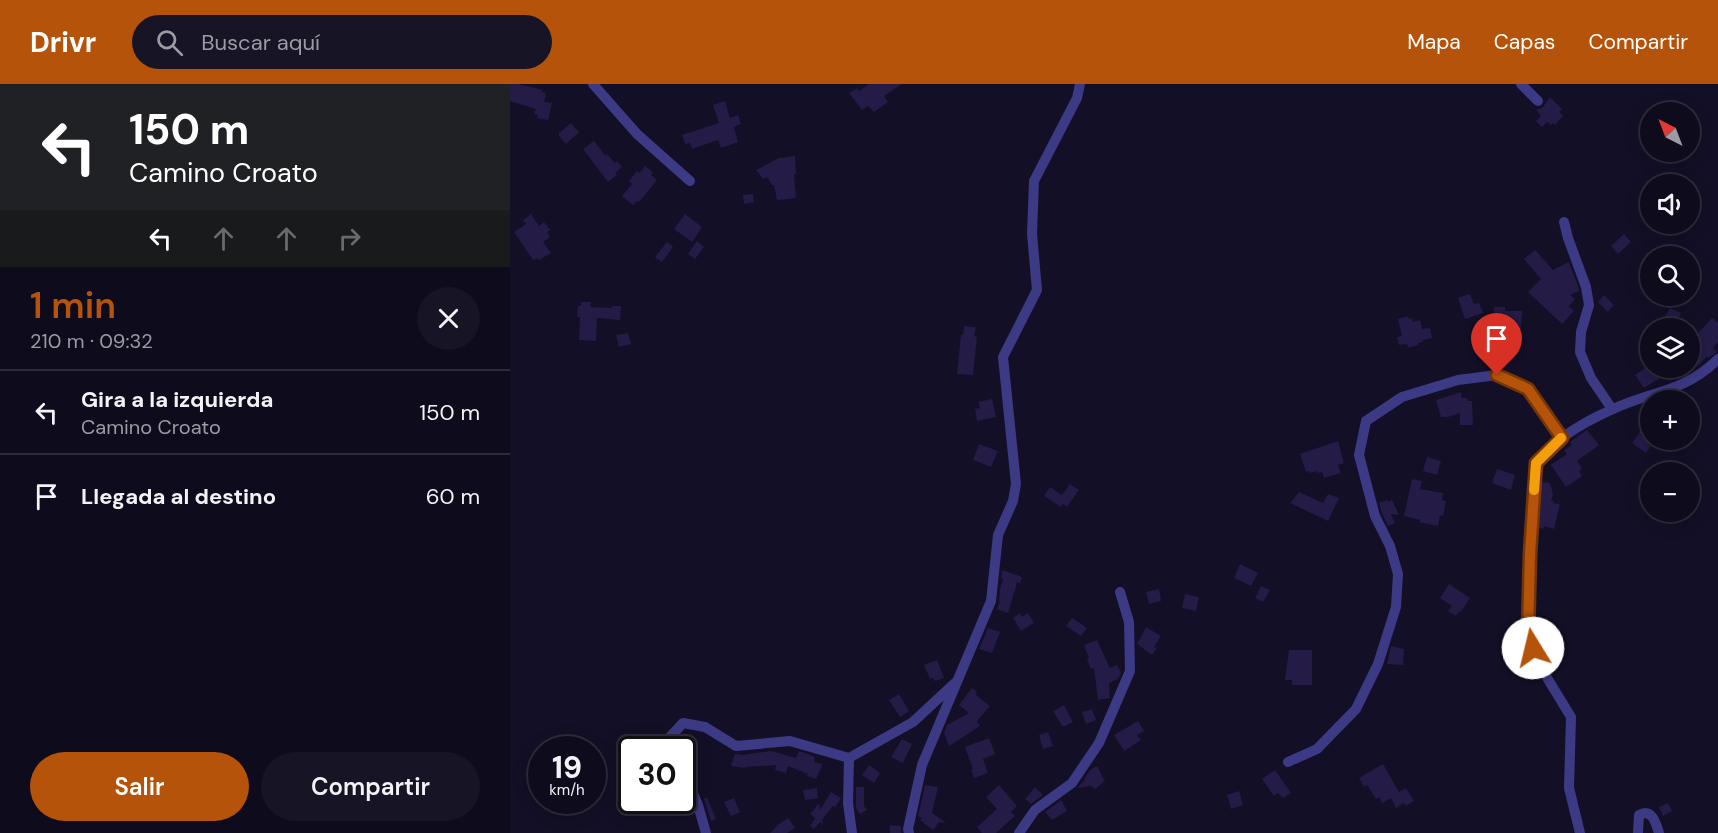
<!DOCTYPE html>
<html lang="es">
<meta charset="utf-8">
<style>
body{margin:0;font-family:"DM Sans",sans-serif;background:#171425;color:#f1f3f6;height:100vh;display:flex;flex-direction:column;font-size:22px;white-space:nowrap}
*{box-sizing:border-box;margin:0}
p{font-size:20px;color:#9b9ba3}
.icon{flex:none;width:33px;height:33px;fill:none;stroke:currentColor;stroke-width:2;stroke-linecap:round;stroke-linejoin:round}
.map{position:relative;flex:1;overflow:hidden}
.panel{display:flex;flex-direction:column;background:#0e0b1c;width:510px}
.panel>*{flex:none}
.top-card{background:#202124;color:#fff;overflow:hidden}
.needle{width:39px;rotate:318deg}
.fabs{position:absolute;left:1130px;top:18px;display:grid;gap:12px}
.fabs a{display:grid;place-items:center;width:60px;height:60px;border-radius:50%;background:#0e0b1c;box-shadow:0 3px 15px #0003,0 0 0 2px #2e2b3b;font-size:30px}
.speed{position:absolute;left:18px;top:652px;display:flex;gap:12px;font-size:30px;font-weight:700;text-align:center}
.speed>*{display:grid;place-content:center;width:78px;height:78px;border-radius:50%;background:#0e0b1c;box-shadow:0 3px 15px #0003,0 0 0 2px #2e2b3b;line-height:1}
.speed small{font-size:15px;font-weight:400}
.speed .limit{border:3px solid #111;border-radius:9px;background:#fff;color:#111}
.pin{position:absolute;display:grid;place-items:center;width:51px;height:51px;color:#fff;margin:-62px -26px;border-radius:50% 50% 50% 0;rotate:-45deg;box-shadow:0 0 6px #0007}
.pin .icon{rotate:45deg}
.me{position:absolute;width:66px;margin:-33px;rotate:351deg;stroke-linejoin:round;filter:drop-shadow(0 0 4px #0008)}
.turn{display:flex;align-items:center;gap:21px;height:126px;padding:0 30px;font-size:27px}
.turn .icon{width:78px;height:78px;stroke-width:2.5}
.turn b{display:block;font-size:42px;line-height:51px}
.lanes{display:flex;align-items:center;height:57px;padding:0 30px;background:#0003;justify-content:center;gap:30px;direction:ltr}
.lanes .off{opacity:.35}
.round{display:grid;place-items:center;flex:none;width:63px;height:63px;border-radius:32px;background:#171425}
.head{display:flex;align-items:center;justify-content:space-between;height:102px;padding:0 30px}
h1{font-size:36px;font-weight:600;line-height:45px;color:#b45309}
.button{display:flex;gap:12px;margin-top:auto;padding:12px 30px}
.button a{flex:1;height:69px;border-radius:36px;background:#b45309;color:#fff;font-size:24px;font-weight:600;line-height:69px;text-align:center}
.button a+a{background:#171425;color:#f1f3f6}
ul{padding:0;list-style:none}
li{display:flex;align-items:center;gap:18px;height:84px;padding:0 30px;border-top:2px solid #2e2b3b}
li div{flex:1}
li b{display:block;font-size:22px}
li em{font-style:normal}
header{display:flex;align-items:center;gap:36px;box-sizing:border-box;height:84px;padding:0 30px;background:#b45309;color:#fff}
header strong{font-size:28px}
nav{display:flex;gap:33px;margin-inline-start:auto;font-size:21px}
.search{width:420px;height:54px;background:#171425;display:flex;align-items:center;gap:15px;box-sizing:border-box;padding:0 21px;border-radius:33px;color:#9b9ba3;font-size:22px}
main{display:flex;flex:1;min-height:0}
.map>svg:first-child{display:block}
.building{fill:#241b47}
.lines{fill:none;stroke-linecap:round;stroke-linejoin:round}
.minor{stroke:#3d3a85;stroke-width:10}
.route-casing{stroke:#753606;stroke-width:15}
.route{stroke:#b45309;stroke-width:10}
.slow{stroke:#f59e0b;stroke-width:10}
</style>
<header>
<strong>Drivr</strong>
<div class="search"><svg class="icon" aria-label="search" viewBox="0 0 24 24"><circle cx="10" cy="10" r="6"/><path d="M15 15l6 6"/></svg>Buscar aquí</div>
<nav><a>Mapa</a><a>Capas</a><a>Compartir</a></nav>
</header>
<main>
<section class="panel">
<div class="top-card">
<div class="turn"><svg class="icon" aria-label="left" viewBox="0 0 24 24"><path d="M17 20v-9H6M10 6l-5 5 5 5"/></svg><div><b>150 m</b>Camino Croato</div></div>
<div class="lanes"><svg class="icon" aria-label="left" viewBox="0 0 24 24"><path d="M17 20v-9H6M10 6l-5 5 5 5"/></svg><svg class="icon off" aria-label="ahead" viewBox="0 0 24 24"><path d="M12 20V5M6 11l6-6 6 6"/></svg><svg class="icon off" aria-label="ahead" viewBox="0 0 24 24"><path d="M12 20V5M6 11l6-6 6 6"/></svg><svg class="icon off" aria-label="right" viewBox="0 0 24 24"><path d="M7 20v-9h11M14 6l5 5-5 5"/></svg></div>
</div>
<div class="head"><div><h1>1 min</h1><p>210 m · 09:32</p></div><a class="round"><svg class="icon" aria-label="close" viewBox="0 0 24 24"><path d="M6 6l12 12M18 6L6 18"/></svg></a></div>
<ul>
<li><svg class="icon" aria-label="left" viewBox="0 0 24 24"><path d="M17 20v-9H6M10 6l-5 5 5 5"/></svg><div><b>Gira a la izquierda</b><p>Camino Croato</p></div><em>150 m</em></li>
<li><svg class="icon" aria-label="arrive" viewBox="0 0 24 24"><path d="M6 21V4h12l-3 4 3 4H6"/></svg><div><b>Llegada al destino</b></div><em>60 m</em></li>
</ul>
<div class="button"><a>Salir</a><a>Compartir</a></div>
</section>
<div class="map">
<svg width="1208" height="749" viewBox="0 0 1208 749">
<rect width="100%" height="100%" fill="#130f26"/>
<!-- building -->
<path class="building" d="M0,0H8L33,6L32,8L36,9L34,18L42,19L38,36L27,34L28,31L24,30L26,25L0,17Z
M359,0H392L374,12L378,18L364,28L358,22L352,26L339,9L347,4L349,7Z
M1040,13L1052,25L1049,28L1053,32L1045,41L1043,39L1041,41L1037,38L1032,43L1026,37L1031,32L1026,26L1033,23Z
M215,17L220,34L228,31L231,40L224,43L228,58L211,64L208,56L182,65L180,59L175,60L172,51L209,39L203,21Z
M61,39L69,48L56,60L49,52V49Z
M84,57L95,71L97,70L105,79L107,77L112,83L105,89L107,91L98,98L73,65Z
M285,72L286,90L284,91L286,114L267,116L264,101H262L257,93L253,95L246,86L269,74Z
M135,82L143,88L141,91L147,96L129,118L127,117L123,121L112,112L122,100L119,97L127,87L129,89Z
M243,110L244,118L234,120L233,111Z
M21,130L29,142L34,138L40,146L37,148L40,153L33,158L41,169L29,176L27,174L23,176L4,148L16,140L13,136Z
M175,130L192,143L182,158L164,145Z
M1114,150L1121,158L1108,170L1101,162Z
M187,157L194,163L185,175L178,170Z
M157,158L163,163L152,178L145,173Z
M1025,166L1043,186L1059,178L1069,205V207L1060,211L1065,215L1059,222L1064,227L1052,240L1018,208L1031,195L1014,175Z
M960,210L964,220L969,219L973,229L955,235L948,214Z
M1094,211L1104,221L1098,228L1088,218Z
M71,218H81L80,223L102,224V222H111L110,236L87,234L86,257L69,256L70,233H67L68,222H71Z
M984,223H995V227H1012L1011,245L983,244Z
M1160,224L1171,229L1166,239L1155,233Z
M898,232L899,235L902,234L903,238L910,236L912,245L920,244L922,254L913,256V258L908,259V261L898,264L897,260L889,261L887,253L892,252L888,235Z
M1202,234L1208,239V258L1203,264L1207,268L1198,274L1197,272L1188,282L1179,274V259Z
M454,242L466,243L464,252L467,253L463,291L447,290L451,251H453Z
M118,249L121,260L109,263L106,251Z
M1140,281V284H1143L1150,294L1134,304L1125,291Z
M951,308L952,314H957L958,317H962L963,341H950V329L938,333H931L926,316Z
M482,315L486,333L467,337L465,325L470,324L468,318Z
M1140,334V356H1145L1136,369L1122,359Z
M1077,346L1089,361L1067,377L1072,384L1069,387L1072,392L1056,403L1041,381L1057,370L1054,366L1062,361L1060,358Z
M828,357L834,379L828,381L831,389L814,394L812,388L807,389V387L800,389L799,387L796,388L790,370Z
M469,360L488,367L481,383L463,376Z
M917,373L931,377L927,391L913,387Z
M987,385L1005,391L1001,406L982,399Z
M902,395L912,397L910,405L933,409L932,416L936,417L933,432L930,431L928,442L909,438L910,436L894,432Z
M1032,398L1040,399L1043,410L1041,416L1044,417L1043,419L1050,420L1044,445L1034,442L1033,445L1029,444Z
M560,400L569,406L557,423L553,420L551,423L534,412L540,403L552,411Z
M789,408L813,419L818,410L829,414L818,437L780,419Z
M877,416L878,418L882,416L889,431L881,430L885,439L878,442L872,429L869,419Z
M730,480L748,489L741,502L724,494Z
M492,486L512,493L510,499L503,497L507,499L498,529L487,525L490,517H489L490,505L493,495L491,494Z
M939,500L960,514L951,528L950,527L946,532L938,527L942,522L930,514Z
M751,502L760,506L753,518L745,514Z
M649,505L651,517L639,520L636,508Z
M675,510L689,513L686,527L672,524Z
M510,529L512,533L518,529L524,539L511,547L503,534Z
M562,534L577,544L571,552L556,542Z
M636,543L651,552L644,563L647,564L642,571L627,560Z
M478,544L490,548L482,569L469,565Z
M587,556L600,584L607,581L611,589L608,595L599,599L600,614L588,616L584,584L581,585L577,575L579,574L574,561Z
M881,562L894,565L893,581L877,580Z
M779,566H802V601H782V596H775Z
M427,576L434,594L425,597L423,594L420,595L414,581Z
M462,604L467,608L466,611L480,622L467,637L470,642L439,662L434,649L437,641L459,629L449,621Z
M389,610L399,627L390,633L379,616Z
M554,621L563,638L555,642H552L543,627Z
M582,625L586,636L576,640L572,628Z
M628,637L634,647L627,651L631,656L614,667L604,651Z
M538,648L543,662L533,665L529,651Z
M479,654L485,670L473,675L478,689L464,694L461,686L463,685L455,663Z
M392,655L402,660L393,679L381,673Z
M261,667L286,674L289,667L305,673L304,678L313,680L306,695L297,692L298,690L278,682L276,689L265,686L266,681L235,683V684L221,682L225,670L232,671Z
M873,680L889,708L896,704L904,717L896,722L894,719L886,724L881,714L872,719L869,713L866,715L857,701L854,703L849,694Z
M359,681L370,689L364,699L352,691Z
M587,682L595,697L585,705L581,702L567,704L575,696V694L580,686Z
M765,686L781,709L773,714L768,709L764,712L752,695Z
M415,701L428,703L422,729L436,739L429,738L423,746L410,736L412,734L408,732Z
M489,701L507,722L501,728L505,732L486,749H472L467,743L487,725L476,713Z
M346,703H354V722L357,726L350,730L346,724Z
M525,703L533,711L521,720L515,715Z
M307,704L308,714L295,716L293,706Z
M729,707L733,721L721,725L717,711Z
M321,708L331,714L325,723L323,722L312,736L313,741L310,738L304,745L300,742L305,734L300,730L309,719L310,726Z
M197,713L206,735L201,737L194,715Z
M224,714L230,728L221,732L214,718Z
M551,716L557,727L542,736L535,728Z
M1158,719L1162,727L1153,732L1149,723Z
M278,734L285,744L277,749H260L269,740Z
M380,741L391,742V749H380Z"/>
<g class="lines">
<!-- minor -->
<path class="minor" d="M83,0L127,50L180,97
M1011,0L1028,17
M1054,138L1058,154L1076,203L1079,221L1071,248L1070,268L1081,294L1102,325
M165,666L160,653L173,639L195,643L226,662L280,657L339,674L403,638L445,599
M339,674L338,719L342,749
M778,678L807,665L846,625L868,580L886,523L888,490L880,462L865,432L849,371L856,337L892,313L948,296L987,291L1018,305L1052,353
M172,684L188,721L196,749
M1128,748L1129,731C1142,724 1146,739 1149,749
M399,749L398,745L412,681L481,517L488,451L503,417L506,400L493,273L527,206L522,150L524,97L567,14L570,0
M509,749L525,726L562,699L589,659L620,587L619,538L610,508
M1070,749L1059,704L1061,633L1028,579L1019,550L1020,470L1026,379C1035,370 1043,360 1053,353C1067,343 1085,333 1101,326C1140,307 1174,309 1208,275"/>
</g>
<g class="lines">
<defs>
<path id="route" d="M987,291L1018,305L1052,354L1026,379L1020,470L1018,550L1023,564"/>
</defs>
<!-- route casing -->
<use href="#route" class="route-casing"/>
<!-- route -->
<use href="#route" class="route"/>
<!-- slow -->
<path class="slow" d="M1024,406L1026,379L1051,354"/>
</g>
</svg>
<div class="fabs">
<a><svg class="needle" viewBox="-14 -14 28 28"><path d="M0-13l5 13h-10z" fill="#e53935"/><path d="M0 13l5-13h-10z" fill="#9b9ba3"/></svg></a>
<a><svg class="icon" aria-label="sound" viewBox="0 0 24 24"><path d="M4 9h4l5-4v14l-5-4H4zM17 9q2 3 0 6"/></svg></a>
<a><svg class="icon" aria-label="search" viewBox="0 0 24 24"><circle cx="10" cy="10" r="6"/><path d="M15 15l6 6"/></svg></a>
<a><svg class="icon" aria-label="layers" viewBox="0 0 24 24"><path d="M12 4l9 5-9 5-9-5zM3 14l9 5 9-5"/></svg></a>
<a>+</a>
<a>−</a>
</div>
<div class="speed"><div>19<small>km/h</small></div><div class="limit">30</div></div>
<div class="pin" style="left:987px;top:291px;background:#d93025"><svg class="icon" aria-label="arrive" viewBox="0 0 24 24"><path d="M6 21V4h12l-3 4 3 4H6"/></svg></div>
<svg class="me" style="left:1023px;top:564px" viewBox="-20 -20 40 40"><circle r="19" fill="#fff"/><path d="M0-13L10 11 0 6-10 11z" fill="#b45309"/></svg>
</div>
</main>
